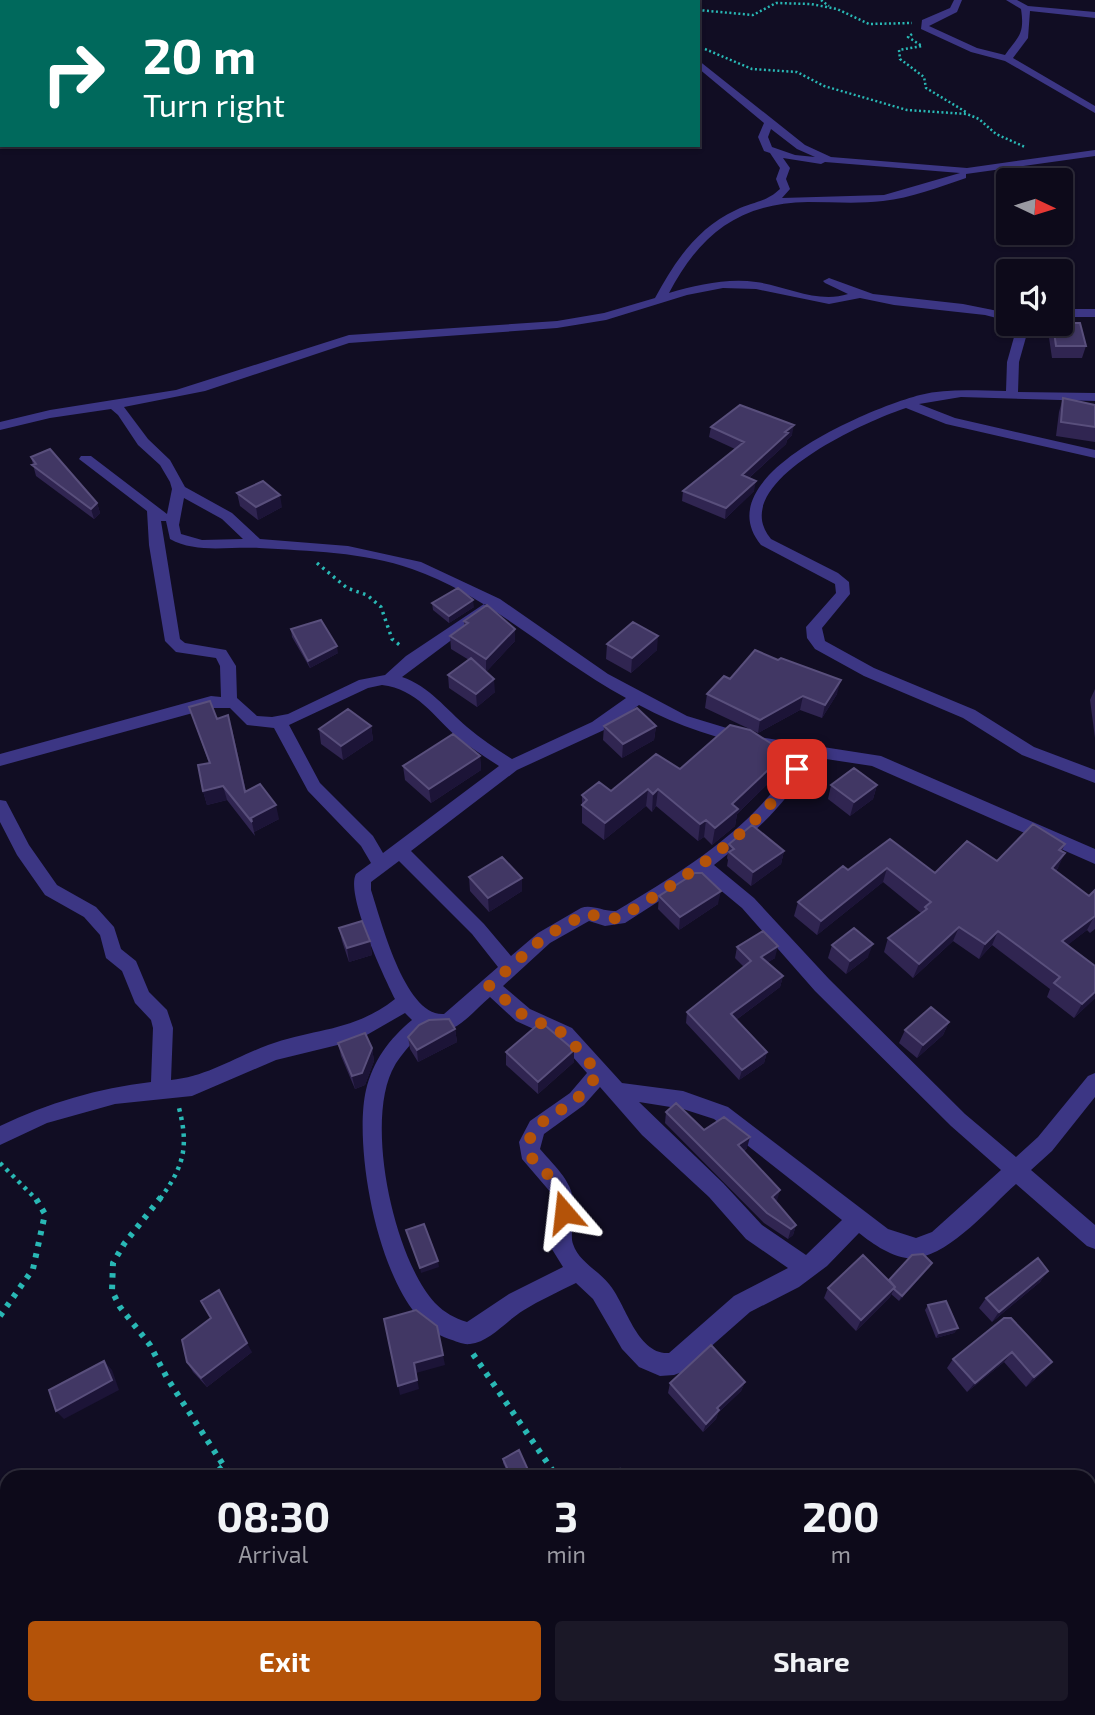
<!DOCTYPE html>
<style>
body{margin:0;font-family:"Exo 2",sans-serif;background:#1b1827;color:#f1f3f6;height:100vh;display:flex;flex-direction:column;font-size:26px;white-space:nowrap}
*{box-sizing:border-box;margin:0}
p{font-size:23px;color:#9a9aa2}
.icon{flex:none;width:38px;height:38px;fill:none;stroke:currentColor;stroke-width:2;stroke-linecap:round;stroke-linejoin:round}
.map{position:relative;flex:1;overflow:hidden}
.sheet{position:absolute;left:0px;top:1470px;width:1096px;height:245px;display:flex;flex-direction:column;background:#0d0a1a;border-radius:21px 21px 0 0;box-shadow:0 2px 5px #0004,0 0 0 2px #2d2b39}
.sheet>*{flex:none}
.guide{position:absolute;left:0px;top:0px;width:700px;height:147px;box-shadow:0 2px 5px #0004,0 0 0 2px #2d2b39;background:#00695c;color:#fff;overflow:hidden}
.needle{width:46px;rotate:94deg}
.buttons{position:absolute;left:996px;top:168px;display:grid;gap:14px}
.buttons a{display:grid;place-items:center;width:77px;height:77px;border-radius:7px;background:#0d0a1a;box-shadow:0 2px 5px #0004,0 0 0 2px #2d2b39;font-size:35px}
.pin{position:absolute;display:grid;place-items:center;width:60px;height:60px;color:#fff;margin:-30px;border-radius:14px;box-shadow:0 4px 10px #0006}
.me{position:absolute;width:77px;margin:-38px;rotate:343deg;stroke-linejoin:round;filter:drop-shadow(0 0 5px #0008)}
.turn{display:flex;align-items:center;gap:24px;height:147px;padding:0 28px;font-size:32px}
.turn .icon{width:91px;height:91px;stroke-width:2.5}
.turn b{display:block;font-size:49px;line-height:60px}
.eta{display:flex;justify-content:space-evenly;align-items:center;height:119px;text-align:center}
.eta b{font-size:42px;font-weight:700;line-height:49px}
.cta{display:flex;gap:14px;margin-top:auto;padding:14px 28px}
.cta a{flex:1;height:80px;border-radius:7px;background:#b45309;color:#fff;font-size:28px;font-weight:700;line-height:80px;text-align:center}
.cta a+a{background:#1b1827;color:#f1f3f6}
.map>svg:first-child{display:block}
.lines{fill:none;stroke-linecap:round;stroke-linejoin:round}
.path-far3{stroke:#29b8b5;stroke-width:2.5;stroke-dasharray:2 2.5;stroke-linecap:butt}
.path-far2{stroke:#29b8b5;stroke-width:3.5;stroke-dasharray:2.5 4.5;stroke-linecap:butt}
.path-far1{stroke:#29b8b5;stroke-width:4.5;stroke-dasharray:3.5 5;stroke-linecap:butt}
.path{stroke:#29b8b5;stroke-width:6;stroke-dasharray:4.5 7;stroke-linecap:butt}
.minor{fill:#3c3684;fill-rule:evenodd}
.wall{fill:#302551}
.shaded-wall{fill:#1c1437}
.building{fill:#413764;stroke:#594f7c;stroke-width:2}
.route{stroke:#b45309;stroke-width:12;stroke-dasharray:0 21.6}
</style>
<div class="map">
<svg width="1095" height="1715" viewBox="0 0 1095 1715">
<rect width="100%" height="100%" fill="#110d23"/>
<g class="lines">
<!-- path-far3 -->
<path class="path-far3" d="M821,0L829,6
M698,10L753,15L776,3L811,4L837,9L869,24L912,23
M912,34L908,37L922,46L899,50L900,59L924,77L926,88L966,112
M705,49L752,69L797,72L824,86L907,110L967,114L979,119L996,134L1025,147"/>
<!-- path-far2 -->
<path class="path-far2" d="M317,563L347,588L367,595L381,607L392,639L401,646"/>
<!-- path-far1 -->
<path class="path-far1" d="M0,1163L36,1199
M160,1199C184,1166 189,1147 179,1108"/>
<!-- path -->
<path class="path" d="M161,1197L124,1244L113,1263L112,1291L120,1307L150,1345L167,1378L231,1477
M0,1316L33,1269L45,1214L35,1197
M473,1354L557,1477
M210,1477L225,1465
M0,1534L7,1537
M666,1708L674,1715"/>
<!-- minor -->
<path class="minor" d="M598,0H607L608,2H599Z
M954,0H962L957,12L929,26L977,48L1005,55C1018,36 1025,35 1021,9L1006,0H1017L1028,6L1095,12V18L1030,11L1028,38L1013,58L1095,106V113L1005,61L971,52L921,29L922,20L950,8Z
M698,60L805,145L831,157L967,168L1095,150V156L966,174V178C939,187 911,198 883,201C858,204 833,202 808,202C739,203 700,234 669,293C697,285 727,278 756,282C786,286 818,304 848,294L825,283L823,281L829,278L873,294L963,304L1008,313V321L985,315L894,305L860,298L829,304L756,289L723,288L687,295L606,320L557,328L349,343L205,391L124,407L148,439L170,460L185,487L232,513L260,539L348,546L421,562L500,599L608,674L687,716L753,736L881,756L1095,849V864L872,766L813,757C789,802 754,834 714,865L754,898L829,979L965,1114L1016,1157L1038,1137L1088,1076L1095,1073V1097L1052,1151L1031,1170L1095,1225V1249L1087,1246L1016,1184C990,1207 953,1252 917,1258C897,1261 874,1245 859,1233L827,1266L799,1287L750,1312L682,1372L674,1375L660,1376L639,1367L622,1349L593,1299L576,1283C558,1292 540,1300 524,1310C507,1320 490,1342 470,1344C463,1345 456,1341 449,1339C382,1318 352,1150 366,1090C373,1061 389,1039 412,1020L405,1013L358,1040L276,1060L192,1096L115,1104L47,1123L0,1145V1126C48,1103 98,1088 151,1082L153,1028L151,1020L135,1003L122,971L106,958L100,935L84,917L45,895L17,855L0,822V800L6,801L29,845L57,885L96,907L114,927L121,949L136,961L149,992L167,1010L173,1028L171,1080C206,1077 236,1057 268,1045C315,1028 353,1032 395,999C384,977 345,894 356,874L371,863L361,846L308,791L274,728L247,725L230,708H211L0,766V754L211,696L221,697L220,666L216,658L176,652L165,641L149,545L147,511L79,459L81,456H91L167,514L172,489L170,482L160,465L138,445L118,415L111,409L50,418L0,430V422L50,410L176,390L349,335L557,321L604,313L655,298C675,261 697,228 736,210C754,201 765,203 780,189L776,179L780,168L770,153L764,151L758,137L764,123L698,68ZM771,129L797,149L815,157L795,155L772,147L768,137ZM783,158L821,164L825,162L960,173L884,195L782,198L790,189L786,179L790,168ZM184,498L222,519L243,539L202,540L181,534L179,525ZM161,521H166L170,539C197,554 230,546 259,548C309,551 364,552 412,569C492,597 552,658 626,698L592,722L512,759C496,749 481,739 467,727C446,709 429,686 402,677L489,612V606L484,604L406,656L385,675L359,680L288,714L272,717L257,716L237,698L236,666L226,650L185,643L180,639ZM382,685C417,689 433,716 458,738C471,748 485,757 499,766L383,853L373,836L320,783L289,725L368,688ZM639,705C689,732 742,746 798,755C758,826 684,870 616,911C604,912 592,904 581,908L538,933L511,956L484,924L411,851L517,770L604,730ZM399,861L472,934L498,967L444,1014C405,1017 381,920 371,890V882ZM701,874L742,908L815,991L951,1126L1001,1170L932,1232L916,1238L888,1229L728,1107L683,1091L622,1083L572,1028L530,1009L503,986L550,943L589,921L605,926L625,923ZM490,997L516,1021L558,1040L587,1073L570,1093L530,1121L519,1142L522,1159L552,1194L550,1246L563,1267L509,1294L467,1322C454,1318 445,1313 435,1303C394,1259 363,1119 395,1065C400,1057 418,1033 427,1031C435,1028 445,1033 453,1028C466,1022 478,1007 490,997ZM600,1087L642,1135L709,1197L746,1239L788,1268L734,1296L669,1353C637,1355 626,1304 609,1284C598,1270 579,1262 573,1244C570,1236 574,1221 574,1212C576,1184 557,1169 540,1149L544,1134L584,1105ZM639,1102L683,1109L714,1119L842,1220L806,1255L762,1225L723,1183Z
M1060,309H1095V317H1060Z
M1015,324H1027L1028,330L1019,362L1018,392L1095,393V401L961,397L919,404L955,418L1095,450V458L946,424L906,408C869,420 724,483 771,539L838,573L849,582L850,594L822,628L825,641L874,668L975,710L1034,747L1095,770V783L1022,755L963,718L864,676L815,649L807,638L806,627L836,593L835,584L761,545C704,476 873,407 920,395C949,388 977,391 1006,391L1007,362L1016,330Z"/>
</g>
<!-- wall -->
<path class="wall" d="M1074,323L1086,346L1082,358H1052L1047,324Z
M1063,398L1095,405V442L1056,436L1059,412Z
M711,427L792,435L787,440L786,444L749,478L754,491L725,519L682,501L683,491L735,449L709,437Z
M31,457L97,503L100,513L94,519L36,476Z
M237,493L282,507L258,520L240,506Z
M432,603L474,607L449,623L433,610Z
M464,621L515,629V641L486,672L495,692L477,707L449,688L448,675L469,660L451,649L450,636L464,626Z
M291,629L338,653L310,668L292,637Z
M607,644L657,650L631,673L606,659Z
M730,679L837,694L822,718L800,710L758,733L705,708L707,694Z
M1095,689V738L1090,700Z
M189,707L217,719L232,729L246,791L279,819L254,832L255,836L227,800L207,805L203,791L209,763Z
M371,726L373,740L343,760L321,744L319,729Z
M604,726H656L654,740L622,758L603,740Z
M786,753L782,770L737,814L735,826L712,845L704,837L698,841L656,806L652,812L646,806L604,840L582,823V795L611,791L680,769Z
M480,756L481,770L431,803L405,780L403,766Z
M831,785H877L873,799L850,816L828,799Z
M890,839L935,873L997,861L1065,844L1062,851L1058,868L1056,871L1089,896L1095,890V929L1090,933L1087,930L1067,945L1095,998L1074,1018L1047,997L1050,989L992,945L979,959L953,941L913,978L884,952L888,938L921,913L883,882L817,935L794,916L798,902L848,870Z
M729,844L784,851L781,864L751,886L727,866L728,860L727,858Z
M469,877L522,878V891L489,912L470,891Z
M659,896L718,904L679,930L658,909Z
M339,928L370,941L372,955L349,962L342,941Z
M832,945L868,957L846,974L828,958Z
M737,947L775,958L768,962L783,976L780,987L736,1020L767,1052L764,1063L739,1080L686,1023L687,1012L744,967L735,958Z
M949,1022L943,1035L917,1058L899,1043L905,1030Z
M455,1029L457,1042L418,1062L410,1049L408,1037Z
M338,1043L372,1048L374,1061L365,1085L355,1089L341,1056Z
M574,1050V1062L538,1094L506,1065V1052Z
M666,1112L704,1130L747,1148L744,1151L780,1190L776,1201L796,1225L793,1235L788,1239L764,1223L665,1123Z
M932,1263L929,1268L899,1301L891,1294L890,1297L856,1331L824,1298L828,1288L889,1280Z
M1048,1271L1040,1282L992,1322L979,1308L986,1298Z
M928,1305L958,1328L954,1333L936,1338L925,1310Z
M1004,1318L1052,1362L1043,1372L1026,1387L1004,1362L967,1392L947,1368L953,1359Z
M252,1352L207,1387L193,1372L187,1362Z
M745,1382L741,1391L718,1413L716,1419L703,1432L668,1393L670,1383Z
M503,1459L529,1472L530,1476L510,1477L503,1463Z"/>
<!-- shaded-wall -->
<path class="shaded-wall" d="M794,425L792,435L787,440L786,444L741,485L742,475Z
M756,481L754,491L725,519L726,508Z
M280,495L282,507L258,520L256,507Z
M97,503L100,513L94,519L91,509Z
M473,600L474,607L449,623V616Z
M515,629V641L486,672V659Z
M658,636L657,650L631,673L632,658Z
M337,646L338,653L310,668L308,661Z
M494,679L495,692L477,707L476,694Z
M841,680L837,694L822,718L825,705Z
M803,696L800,710L758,733L760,720Z
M371,726L373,740L343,760L341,746Z
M656,726L654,740L622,758L623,744Z
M786,753L782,770L737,814L735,826L712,845L715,828L732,804Z
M480,756L481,770L431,803L429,789Z
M877,785L873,799L850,816L854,802Z
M223,786L227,800L207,805L203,791Z
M648,789L646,806L604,840L605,823Z
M658,789L656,806L652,812L653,794Z
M276,805L279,819L254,832L251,818Z
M706,820L704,837L698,841L700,824Z
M784,851L781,864L751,886L753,872Z
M1065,853L1058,868L1045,882L1052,868Z
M887,868L883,882L817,935L821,921Z
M522,878V891L489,912L488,898Z
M721,891L718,904L679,930L680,917Z
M1095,915L1087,930L1055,955L1062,941Z
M959,927L953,941L913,978L919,964Z
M998,931L992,945L979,959L985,944Z
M370,941L372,955L349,962L347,948Z
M873,944L868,957L846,974L850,961Z
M778,946L775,958L759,968L761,957Z
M783,976L780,987L729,1025L731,1014Z
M1095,992V998L1074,1018L1082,1004Z
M949,1022L943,1035L917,1058L923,1045Z
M455,1029L457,1042L418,1062L417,1050Z
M372,1048L374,1061L365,1085L355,1089L352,1076Z
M574,1050V1062L538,1094V1082Z
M767,1052L764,1063L739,1080L742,1070Z
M750,1137L747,1148L736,1156L738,1145Z
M780,1190L777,1201L769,1207L772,1197Z
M796,1225L793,1235L788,1239L791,1229Z
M438,1261L439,1267L421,1273L420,1268Z
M932,1263L929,1268L899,1301L902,1296Z
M1048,1271L1040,1282L992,1322L999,1312Z
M895,1287L890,1297L856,1331L861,1320Z
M958,1328L954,1333L936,1338L939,1333Z
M247,1343L252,1352L207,1387L201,1378Z
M1012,1352L1004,1362L967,1392L975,1383Z
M443,1355L445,1365L416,1373L419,1389L400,1395L398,1386L414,1363Z
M104,1361L112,1370L119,1390L64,1419L56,1411Z
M1052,1362L1043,1372L1026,1387L1034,1377Z
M745,1382L741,1391L718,1413L716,1419L703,1432L706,1424L717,1408Z"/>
<!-- building -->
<path class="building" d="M1060,305L1070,307L1074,323H1080L1086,346H1056L1053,324H1060Z
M1063,398L1095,405V427L1061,422Z
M740,405L794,425L785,432L788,433L742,475L756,481L726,508L683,491L744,442L711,427Z
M50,449L97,503L91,509L32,465L36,464L31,457Z
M263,481L280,495L256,507L237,493Z
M458,588L473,600L449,616L432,603Z
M487,605L515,629L486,659L450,636L468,623L464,621Z
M321,620L337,646L308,661L291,629Z
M633,622L658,636L632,658L607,644Z
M755,650L778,660L781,658L841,680L825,705L803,696L760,720L707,694L724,676L730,679Z
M471,658L494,679L476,694L448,675Z
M210,701L217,719L228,715L245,792L260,784L276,805L251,818L252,822L223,786L203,791L198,765L210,763L189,707Z
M637,708L656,726L623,744L604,726Z
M348,709L371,726L341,746L319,729Z
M730,725L750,730L786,753L732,804L738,809L715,828L706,820L700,824L658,789L653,794L648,789L605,823L582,805L587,800L582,795L599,782L611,791L656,754L680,769Z
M453,734L480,756L429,789L403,766Z
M854,768L877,785L854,802L831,785Z
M1033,824L1065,844L1059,850L1065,853L1052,868L1089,896L1095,890V916L1062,941L1095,966V992L1082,1004L1054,983L1060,977L998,931L985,944L959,927L919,964L888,938L927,909L925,907L931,902L887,868L821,921L798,902L843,866L848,870L890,839L935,873L967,841L997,861Z
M752,825L784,851L753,872L729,852L734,849L729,844Z
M502,857L522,878L488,898L469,877Z
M695,873H702L721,891L680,917L659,896Z
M362,921L370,941L347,948L339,928Z
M854,928L873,944L850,961L832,945Z
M763,931L778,946L761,957L783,976L731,1014L767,1052L742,1070L687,1012L751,961L737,947Z
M931,1007L949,1022L923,1045L905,1030Z
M449,1019L455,1029L417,1050L408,1037L419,1025L429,1020Z
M541,1022L574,1050L538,1082L506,1052Z
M365,1033L372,1048L362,1073L352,1076L338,1043Z
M676,1103L704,1130L724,1117L750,1137L738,1145L780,1190L772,1197L796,1225L791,1229L767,1213L666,1112Z
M424,1224L438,1261L420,1268L406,1230Z
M923,1254L932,1263L902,1296L894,1289L895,1287L889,1280L912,1255Z
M863,1255L895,1287L861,1320L828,1288Z
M1038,1258L1048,1271L999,1312L986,1298Z
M219,1290L247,1343L201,1378L187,1362L182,1340L211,1318L201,1301Z
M946,1301L958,1328L939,1333L928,1305Z
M416,1310L437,1326L443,1355L414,1363L417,1380L398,1386L384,1319Z
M1004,1318H1011L1052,1362L1034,1377L1012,1352L975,1383L953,1359Z
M711,1345L745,1382L717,1408L719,1410L706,1424L670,1383Z
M104,1361L112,1380L56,1411L49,1390Z
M519,1450L529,1472L521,1477H511L503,1459Z
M620,1469L626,1477H610Z
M281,1708H313L314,1711L309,1715H284Z"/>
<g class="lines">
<!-- route -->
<path class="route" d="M564,1212L559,1186L530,1156C522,1123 557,1116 576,1099C585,1092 592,1082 598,1073L565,1034L523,1015L489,986L544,937L587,913L605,919L619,918C678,883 762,828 797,769"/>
</g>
</svg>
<div class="buttons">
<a><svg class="needle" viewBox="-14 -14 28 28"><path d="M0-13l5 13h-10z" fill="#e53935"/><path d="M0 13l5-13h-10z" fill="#9a9aa2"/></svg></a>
<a><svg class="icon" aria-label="sound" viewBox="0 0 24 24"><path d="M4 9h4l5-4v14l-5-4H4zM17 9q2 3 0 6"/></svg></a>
</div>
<div class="pin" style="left:797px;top:769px;background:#d93025"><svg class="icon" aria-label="arrive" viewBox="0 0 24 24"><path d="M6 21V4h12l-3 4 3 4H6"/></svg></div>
<svg class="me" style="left:564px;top:1212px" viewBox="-20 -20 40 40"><path d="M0-17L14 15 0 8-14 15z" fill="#b45309" stroke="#fff" stroke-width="4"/></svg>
<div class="guide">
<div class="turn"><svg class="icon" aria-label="right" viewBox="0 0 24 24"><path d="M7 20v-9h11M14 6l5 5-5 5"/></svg><div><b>20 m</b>Turn right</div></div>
</div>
<section class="sheet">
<div class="eta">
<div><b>08:30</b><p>Arrival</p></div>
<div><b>3</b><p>min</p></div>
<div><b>200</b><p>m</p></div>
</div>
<div class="cta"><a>Exit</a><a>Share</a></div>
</section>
</div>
